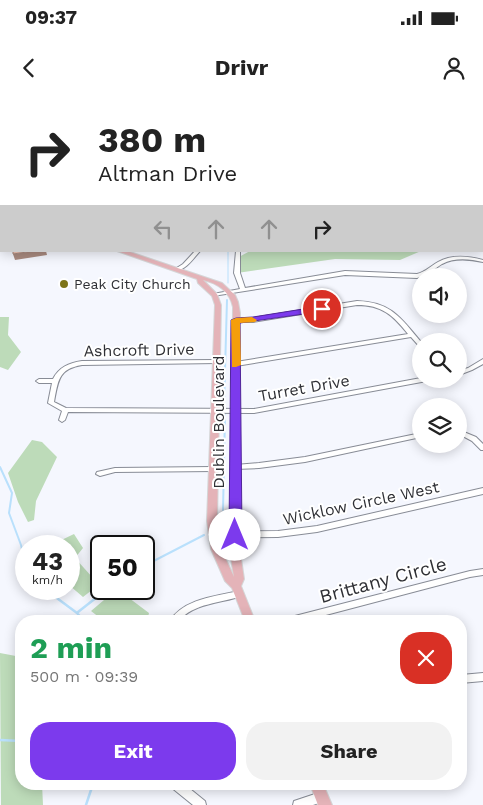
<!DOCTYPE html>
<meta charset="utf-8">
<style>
body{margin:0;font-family:"Work Sans",sans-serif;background:#f2f2f2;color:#222;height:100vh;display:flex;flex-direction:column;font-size:19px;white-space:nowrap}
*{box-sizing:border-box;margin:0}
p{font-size:16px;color:#767676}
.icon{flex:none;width:28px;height:28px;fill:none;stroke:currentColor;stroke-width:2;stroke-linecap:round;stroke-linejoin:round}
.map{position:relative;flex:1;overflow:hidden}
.panel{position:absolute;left:15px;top:515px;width:452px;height:175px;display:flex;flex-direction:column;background:#fff;border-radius:20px;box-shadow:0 2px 12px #0003}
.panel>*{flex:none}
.top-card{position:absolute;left:0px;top:0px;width:484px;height:152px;box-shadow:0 2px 12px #0003;background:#fff;color:#222;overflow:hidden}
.buttons{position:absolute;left:412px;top:168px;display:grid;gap:10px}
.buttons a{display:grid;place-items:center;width:55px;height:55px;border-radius:50%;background:#fff;box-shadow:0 2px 12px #0003;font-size:25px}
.speed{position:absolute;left:15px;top:435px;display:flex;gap:10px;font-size:25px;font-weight:700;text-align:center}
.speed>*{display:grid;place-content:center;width:65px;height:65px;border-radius:50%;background:#fff;box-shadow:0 2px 12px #0003;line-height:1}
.speed small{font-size:12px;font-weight:400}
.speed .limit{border:2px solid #111;border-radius:8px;background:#fff;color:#111}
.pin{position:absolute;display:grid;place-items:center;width:42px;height:42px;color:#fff;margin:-21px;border:2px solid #fff;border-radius:50%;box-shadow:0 1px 5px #0007}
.me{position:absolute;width:55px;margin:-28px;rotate:0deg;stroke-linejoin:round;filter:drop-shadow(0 0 4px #0008)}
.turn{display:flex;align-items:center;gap:18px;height:105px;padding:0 15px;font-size:22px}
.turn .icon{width:65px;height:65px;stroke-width:2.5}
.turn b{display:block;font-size:35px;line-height:42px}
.lanes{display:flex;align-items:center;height:48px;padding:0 15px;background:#0003;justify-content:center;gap:25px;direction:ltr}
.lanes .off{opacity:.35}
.round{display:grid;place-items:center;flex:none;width:52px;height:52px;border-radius:20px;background:#f2f2f2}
.summary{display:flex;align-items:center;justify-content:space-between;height:85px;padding:0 15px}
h1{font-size:30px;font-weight:700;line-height:38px;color:#1e9e55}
.action{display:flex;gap:10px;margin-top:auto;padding:10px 15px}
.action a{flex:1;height:58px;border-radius:20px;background:#7c3aed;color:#fff;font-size:20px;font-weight:700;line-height:58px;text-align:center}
.action a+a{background:#f2f2f2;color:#222}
.status{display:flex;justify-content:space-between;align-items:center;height:35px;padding:0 25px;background:#fff;direction:ltr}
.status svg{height:14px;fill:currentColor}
header{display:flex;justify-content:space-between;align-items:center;height:65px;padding:0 15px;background:#fff;font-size:22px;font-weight:700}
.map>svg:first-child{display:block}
.green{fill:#bddbb9}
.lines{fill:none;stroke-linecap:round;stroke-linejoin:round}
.stream-far2{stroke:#b9e0fc;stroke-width:1}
.stream-far1{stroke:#b9e0fc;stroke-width:2}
.stream{stroke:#b9e0fc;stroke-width:2.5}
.minor-casing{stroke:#888c96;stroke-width:2}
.major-casing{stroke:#d5d6d7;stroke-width:2}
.highway-casing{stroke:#d5d6d7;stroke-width:2}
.minor{fill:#fff;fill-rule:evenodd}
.major{fill:#e4b3b8;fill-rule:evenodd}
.highway{fill:#d28088;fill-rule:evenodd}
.shaded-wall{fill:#a98a7f}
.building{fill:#f2c5b5;stroke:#a98a7f}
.route{fill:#7c3aed;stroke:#51269a}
.slow{fill:#f59e0b}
.poi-dot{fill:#7e7518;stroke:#fff;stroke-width:2}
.labels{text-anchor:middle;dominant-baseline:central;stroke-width:4;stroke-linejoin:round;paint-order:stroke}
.far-poi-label{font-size:14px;fill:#2f3035;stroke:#fff;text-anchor:start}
.street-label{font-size:16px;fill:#2f3035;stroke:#fff}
.near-street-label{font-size:19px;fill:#2f3035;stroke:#fff}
</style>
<div class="status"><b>09:37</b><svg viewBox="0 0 49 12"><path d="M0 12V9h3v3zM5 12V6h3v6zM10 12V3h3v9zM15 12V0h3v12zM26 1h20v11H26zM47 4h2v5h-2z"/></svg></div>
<header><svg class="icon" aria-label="back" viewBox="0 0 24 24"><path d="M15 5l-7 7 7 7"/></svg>Drivr<svg class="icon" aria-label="person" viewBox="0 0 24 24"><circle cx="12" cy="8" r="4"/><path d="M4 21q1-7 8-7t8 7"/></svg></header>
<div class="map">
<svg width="483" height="705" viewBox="0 0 483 705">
<rect width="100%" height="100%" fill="#f5f7fe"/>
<!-- green -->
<path class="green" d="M250,151H421L400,160L335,159L237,173V158Z
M0,217H9L8,235L21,252L8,270L0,267Z
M32,340L42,342L57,357L36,401L34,420L28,422L18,402L8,373Z
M74,434L83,448L75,458L93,478L101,476V483L83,497L69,485V446H49Z
M117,489L149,513L147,521H104L91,511Z
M0,553L21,557V684H42L43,705H1Z"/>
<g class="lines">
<!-- stream-far2 -->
<path class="stream-far2" d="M228,151V183"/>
<!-- stream-far1 -->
<path class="stream-far1" d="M224,306L227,200
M0,367L12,393L9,413L21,445L26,467
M223,410L225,315
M144,466L204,435
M44,489L47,491
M104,491L107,489"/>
<!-- stream -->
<path class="stream" d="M46,490L77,513L84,521
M78,512L106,490
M0,640L21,641
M86,705L93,684"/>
<defs>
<path id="minor" d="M149,0H164L166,1H155Z
M409,0H413L412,1H409Z
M482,11H483V13H482Z
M0,16H1V18H0Z
M0,30H1V32H0Z
M0,44H1V46H0Z
M482,56H483V58H482Z
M482,70H483V72H482Z
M0,80H1V82H0Z
M482,107H483L482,110Z
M482,118H483V121H482Z
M195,151H200C193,159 186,170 175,171V169L183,164Z
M236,151H240V173L245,188L345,171L417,174C425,172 431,166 438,162C452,154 468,156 483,160V162C470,159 455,157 442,164C434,169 427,175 417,178L345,175L213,196V194L240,189L234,173Z
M357,201C391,202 401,218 421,242V247L419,246L411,237L236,266L233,264L236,262L408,234C393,215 382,205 357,205L253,222H236L233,220L236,218H253Z
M483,259V264L472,270L459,275V271L468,268Z
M216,260L219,262L218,263L82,265C58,269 58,281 54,302L66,308L254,309L421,278L430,279L427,281L254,313L68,312L65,320L62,322L59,320L62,311L48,303L52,283H39L36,281L39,279H53C59,267 69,263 82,261Z
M459,330L476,337L483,344V350H481L472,341L459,334Z
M421,333V337L305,362L259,368L235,369L231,367L235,365L259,363L305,357Z
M212,367H214L216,369L214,371L115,372L100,376L96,374L97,372L115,368Z
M483,388V394L317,432L278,437L213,438L210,437L209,435L210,433L213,432L278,431L317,426Z
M483,469V475L470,477L303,521H287L288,518L291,517L470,471Z
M239,491L242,492L243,494L242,496C222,503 193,503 179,521H170C183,499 216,496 239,491Z
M483,573V581L461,583V575Z
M171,684H184L205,701L206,705H193L172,688Z
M321,692L325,693L326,697L325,701L313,705H293L294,701Z"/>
<path id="major" d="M0,82H1V86H0Z
M117,151H127L222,183L235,195L238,202L240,213V452L244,479L241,486L255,521H245L232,488L225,481L211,449L207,421L215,205L212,196L198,183L197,179ZM203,180C218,183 230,192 233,207L230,452L234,477L221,449L217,421L221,205L217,194Z
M310,684H323L332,705H318Z"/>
<path id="highway" d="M321,0H325V1H321Z"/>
</defs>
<!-- minor casing -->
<use href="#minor" class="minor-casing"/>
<!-- major casing -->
<use href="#major" class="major-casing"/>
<!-- highway casing -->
<use href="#highway" class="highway-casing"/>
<!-- minor -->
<use href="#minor" class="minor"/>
<!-- major -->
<use href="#major" class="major"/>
<!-- highway -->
<use href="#highway" class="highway"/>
</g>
<!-- shaded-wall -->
<path class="shaded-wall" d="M34,151H46L47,155L15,160L13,154Z"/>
<!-- building -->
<path class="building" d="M302,0H310L309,1H302Z
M13,151H34L13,154Z"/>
<!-- route -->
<path class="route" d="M322,206L325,207V211L240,223L242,435L240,438H231L229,435L231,220L236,218L253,217Z"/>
<!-- slow -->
<path class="slow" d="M252,217L257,220L255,222L240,223L241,265L236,267H232L231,220L236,218Z"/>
<!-- markers -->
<circle class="poi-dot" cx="64" cy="184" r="5"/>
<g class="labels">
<!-- far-poi labels -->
<g class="far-poi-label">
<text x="74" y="184">Peak City Church</text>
</g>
<!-- street labels -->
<g class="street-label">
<text transform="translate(139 250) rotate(-1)">Ashcroft Drive</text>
<text transform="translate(304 288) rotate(-10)">Turret Drive</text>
<text transform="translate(218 322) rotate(-90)">Dublin Boulevard</text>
<text transform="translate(361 403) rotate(-12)">Wicklow Circle West</text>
</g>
<!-- near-street labels -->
<g class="near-street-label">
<text transform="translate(383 480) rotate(-15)">Brittany Circle</text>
</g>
</g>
</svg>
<div class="buttons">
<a><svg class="icon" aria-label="sound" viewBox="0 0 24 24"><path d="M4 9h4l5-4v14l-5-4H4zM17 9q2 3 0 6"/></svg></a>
<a><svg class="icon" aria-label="search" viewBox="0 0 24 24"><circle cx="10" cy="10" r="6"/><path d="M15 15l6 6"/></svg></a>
<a><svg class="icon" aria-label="layers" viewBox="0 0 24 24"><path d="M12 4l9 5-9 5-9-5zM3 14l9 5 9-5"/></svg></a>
</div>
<div class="speed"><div>43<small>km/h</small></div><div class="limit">50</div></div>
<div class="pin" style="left:322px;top:209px;background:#d93025"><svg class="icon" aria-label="arrive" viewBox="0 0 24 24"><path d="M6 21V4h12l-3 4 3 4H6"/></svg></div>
<svg class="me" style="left:235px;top:435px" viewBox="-20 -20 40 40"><circle r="19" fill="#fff"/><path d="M0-13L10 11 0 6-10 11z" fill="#7c3aed"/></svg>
<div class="top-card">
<div class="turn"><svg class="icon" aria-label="right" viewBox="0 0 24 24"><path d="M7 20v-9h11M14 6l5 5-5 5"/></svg><div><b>380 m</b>Altman Drive</div></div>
<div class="lanes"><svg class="icon off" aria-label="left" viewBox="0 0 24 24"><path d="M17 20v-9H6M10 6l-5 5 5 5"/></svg><svg class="icon off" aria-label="ahead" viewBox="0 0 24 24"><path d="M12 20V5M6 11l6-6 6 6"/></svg><svg class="icon off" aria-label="ahead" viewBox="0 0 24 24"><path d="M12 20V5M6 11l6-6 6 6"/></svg><svg class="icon" aria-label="right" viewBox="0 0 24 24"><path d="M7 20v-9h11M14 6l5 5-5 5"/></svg></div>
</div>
<section class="panel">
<div class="summary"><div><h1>2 min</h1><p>500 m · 09:39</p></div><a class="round" style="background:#d93025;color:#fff"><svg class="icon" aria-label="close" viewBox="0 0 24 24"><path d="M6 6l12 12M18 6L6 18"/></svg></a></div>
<div class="action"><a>Exit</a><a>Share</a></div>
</section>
</div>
